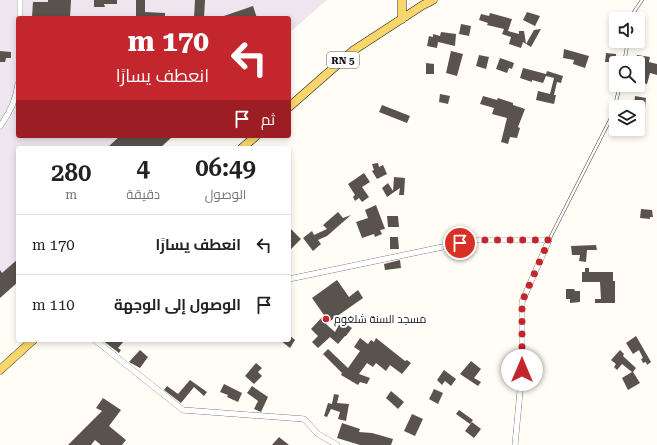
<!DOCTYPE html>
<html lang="ar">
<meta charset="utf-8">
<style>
body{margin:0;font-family:"Roboto Serif",Cairo,serif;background:#f2f2f2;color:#222;direction:rtl;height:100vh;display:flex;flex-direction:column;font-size:15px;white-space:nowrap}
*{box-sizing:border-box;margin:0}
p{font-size:13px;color:#767676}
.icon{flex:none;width:22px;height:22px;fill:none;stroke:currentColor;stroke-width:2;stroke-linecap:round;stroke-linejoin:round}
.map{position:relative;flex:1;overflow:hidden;direction:ltr}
.sheet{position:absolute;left:16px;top:146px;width:275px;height:196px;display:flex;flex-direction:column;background:#fff;border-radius:4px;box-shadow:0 2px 6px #0003;direction:rtl}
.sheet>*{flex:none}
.top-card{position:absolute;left:16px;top:16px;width:275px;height:122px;border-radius:4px;box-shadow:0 2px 6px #0003;direction:rtl;background:#c4262e;color:#fff;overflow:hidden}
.buttons{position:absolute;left:609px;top:12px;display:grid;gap:8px}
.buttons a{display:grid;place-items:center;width:36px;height:36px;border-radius:4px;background:#fff;box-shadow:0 2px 6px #0003;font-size:20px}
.pin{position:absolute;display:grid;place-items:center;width:34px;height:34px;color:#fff;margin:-17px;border:2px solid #fff;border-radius:50%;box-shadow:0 1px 4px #0007}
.me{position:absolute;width:44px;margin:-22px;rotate:0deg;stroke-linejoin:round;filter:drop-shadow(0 0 3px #0008)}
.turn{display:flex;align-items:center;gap:14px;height:84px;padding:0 16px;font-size:18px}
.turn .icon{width:52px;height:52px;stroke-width:2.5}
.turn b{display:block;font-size:28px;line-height:34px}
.then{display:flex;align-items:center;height:38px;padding:0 16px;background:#0003;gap:8px;font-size:15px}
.eta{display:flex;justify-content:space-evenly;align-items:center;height:68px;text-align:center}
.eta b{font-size:24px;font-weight:600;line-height:28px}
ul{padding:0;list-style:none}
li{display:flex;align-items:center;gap:12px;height:60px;padding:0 16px;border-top:1px solid #e0e0e0}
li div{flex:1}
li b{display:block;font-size:15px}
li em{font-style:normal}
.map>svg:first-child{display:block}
.industrial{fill:#eee6ef}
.building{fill:#5a524d}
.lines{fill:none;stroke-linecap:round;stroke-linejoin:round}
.lane-casing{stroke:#444;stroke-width:3.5}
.street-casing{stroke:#444;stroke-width:6}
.primary-casing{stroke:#222;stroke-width:9}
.lane{stroke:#fff;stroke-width:2.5}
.street{stroke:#fff;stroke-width:5.5}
.primary{stroke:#f9d66b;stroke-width:8}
.route{stroke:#c4262e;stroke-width:7;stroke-dasharray:0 12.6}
.poi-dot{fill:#c4262e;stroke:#fff;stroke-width:1.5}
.labels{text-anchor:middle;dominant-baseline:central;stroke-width:4;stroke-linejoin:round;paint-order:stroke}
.shield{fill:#fff;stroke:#585858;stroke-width:1}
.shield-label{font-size:10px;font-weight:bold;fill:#111}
.poi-label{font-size:11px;fill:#111;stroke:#fff;text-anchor:start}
</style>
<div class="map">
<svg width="657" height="445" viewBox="0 0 657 445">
<rect width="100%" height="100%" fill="#fffdf5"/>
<!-- industrial -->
<path class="industrial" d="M0,0H327L289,33V18H18V136H174L161,148H18V279L0,295Z"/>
<!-- building -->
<path class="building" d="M48,0H71L70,18L32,17L33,2H48Z
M94,0H117V4H104L105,7H94Z
M136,0H145V12L165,13V18H136Z
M195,0H205L204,18H194Z
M253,6L257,18H221V17Z
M527,12L540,16L535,26L523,20Z
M490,13L512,19L508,31L519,34V31H524L526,44L534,30L541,29L531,47L523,42L521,48L509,44L511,37L502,34L504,29L487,25L488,23L479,20L481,14L489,16Z
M461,24L471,26L469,36L459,34Z
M441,32L456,34L455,46L438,42L437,48L427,46L429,36L433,37V34L440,36Z
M564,49L589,56L585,68L573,64L574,60L563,58Z
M0,51L11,52V58H6L5,62H0Z
M451,51L463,54L457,76L446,73Z
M606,53L616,54V62H605Z
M479,55L489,57L486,69L476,66Z
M637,55L650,57L649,62L657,64V75L650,73L647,84L638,82V63H635Z
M500,58L514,63L512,69L509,68L507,73L496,69Z
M426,63L434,64V74H426Z
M523,68L546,74L547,71L563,76L561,83L557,82L554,95H556L554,104L536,100L538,91L550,94L554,78L546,76L543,83L532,80V82L520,78Z
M440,94L450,96L448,104L439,102Z
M483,96L497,100L498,98L513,103V105L525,109L518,127L520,128L517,138L510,137L508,144L501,142L507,118L492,114L494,108L480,104Z
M635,96L646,98L645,108L634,107Z
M382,105L410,116L407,123L379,112Z
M120,136H173L160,148H107Z
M378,163L379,167L383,165L387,174L377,179L372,171L374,170L372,164Z
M364,173L370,182L362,187L369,197L362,202L359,198L355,201L353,197L355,195L348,184Z
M394,177L405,178L404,195H399L400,188L387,197L382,188L388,183L393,191Z
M376,205L385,229L380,230L382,234L375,237L374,234L362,238L356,222L368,218L365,210Z
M641,209L652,210L653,217H650V219L640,218Z
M338,212L343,218L351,215L327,236L318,240L321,244L313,251L303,238L312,231L314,235L327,229L323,225Z
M387,216H398L399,227H388Z
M289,227L301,239L289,251Z
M390,237H398L399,249H390Z
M596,245L597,250H587L586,262L579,261L580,255H572L571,246Z
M18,259V282L0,298V270L2,273Z
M400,260L401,268L385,270L384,264Z
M585,268H589V272H613V281H615V303H595V299H601L600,282H582V272H585Z
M337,280L349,297L358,290L363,298L326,324L335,332L341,321L352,328L346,336H345L338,344L330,337L318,348L312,342L318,336L311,329L324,315L312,298Z
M566,289H574L575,291H580V302L570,303V299H566Z
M289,335L295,340L290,348L280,340H289Z
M636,336L651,362L647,365L646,362L643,363L641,359L643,358L639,350L633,354L626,343Z
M360,338L368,344L371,340L374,342L376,338L405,361L407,360L411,363L402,374L390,365L386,371L376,363L373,367L367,363L359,374L370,378L367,384L360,382L358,385L341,375L342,373L323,354L328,349L348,368L360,351L354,347Z
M102,340H125L118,348L121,350L119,353Z
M140,350L148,357L140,368L129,362Z
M620,350L624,354L623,356L636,368L633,372L640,383L628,390L622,378L632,372L622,364L617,370L614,367L616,364L611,360Z
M471,361L481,369L474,378L481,382L478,386L460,374Z
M256,363L262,368L258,372L262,376L254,384L245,376Z
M444,370L456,379L451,386L445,381L442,385L437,380Z
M190,380L207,392L204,396L194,387L181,403L164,390L167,386L178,394Z
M224,384L242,393L238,402L227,397L228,395L220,392Z
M252,386L268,397L261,412L254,409L258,401L247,393Z
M434,389L443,393L438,404L429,399Z
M391,391L404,402L398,409L386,398Z
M334,394L339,395L337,403L349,404L346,421L338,419L340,412L331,409L327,417L324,416L328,403L332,404Z
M103,398L121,410L109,426L126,440L122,445H101L95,440L91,445H68L102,411L96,408Z
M459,410L473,420L470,424L456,414Z
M412,414L423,419L415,436L404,431Z
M472,422L481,429L474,438L465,431Z
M342,423L360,429L359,432L372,433L393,439L391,445H360L337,438Z
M279,437L289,445H272Z"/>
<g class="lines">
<defs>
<path id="lane" d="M632,19L634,12L642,0
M624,63L628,41
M549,240L613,114L620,85"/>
<path id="street" d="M20,18V0
M0,126C10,113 16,100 18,84
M289,279L476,240H549L522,302V370L515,445
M95,340L183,410L304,419L318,434L337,445"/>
<path id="primary" d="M402,19V0
M289,107L354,50L423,5L433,0
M242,148L256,136
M0,370L33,340"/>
</defs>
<!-- lane casing -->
<use href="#lane" class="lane-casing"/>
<!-- street casing -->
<use href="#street" class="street-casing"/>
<!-- primary casing -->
<use href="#primary" class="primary-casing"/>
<!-- lane -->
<use href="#lane" class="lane"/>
<!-- street -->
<use href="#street" class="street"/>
<!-- primary -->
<use href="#primary" class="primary"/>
</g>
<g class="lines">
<!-- route -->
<path class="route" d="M460,243L476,240H549L522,302V370"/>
</g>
<!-- markers -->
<circle class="poi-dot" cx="326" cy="319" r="4"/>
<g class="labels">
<!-- shield labels -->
<rect class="shield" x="327" y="52" width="32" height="16" rx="3"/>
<g class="shield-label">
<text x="343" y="60">RN 5</text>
</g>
<!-- poi labels -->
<g class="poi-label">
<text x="334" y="319">مسجد السنة شلغوم</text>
</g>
</g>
</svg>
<div class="buttons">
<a><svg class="icon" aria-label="sound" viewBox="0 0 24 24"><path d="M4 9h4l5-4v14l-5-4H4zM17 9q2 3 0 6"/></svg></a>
<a><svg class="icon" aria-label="search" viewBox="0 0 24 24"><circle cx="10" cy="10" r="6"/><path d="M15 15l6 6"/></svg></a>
<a><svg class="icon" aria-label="layers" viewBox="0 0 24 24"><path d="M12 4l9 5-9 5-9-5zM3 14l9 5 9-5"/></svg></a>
</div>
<div class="pin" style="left:460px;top:243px;background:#d93025"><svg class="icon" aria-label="arrive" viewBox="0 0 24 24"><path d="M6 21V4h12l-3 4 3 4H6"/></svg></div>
<svg class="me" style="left:522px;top:370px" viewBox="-20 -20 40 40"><circle r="19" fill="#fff"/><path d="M0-13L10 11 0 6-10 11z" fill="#c4262e"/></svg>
<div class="top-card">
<div class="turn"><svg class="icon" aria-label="left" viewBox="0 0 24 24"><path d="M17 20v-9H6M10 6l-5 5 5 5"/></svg><div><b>170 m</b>انعطف يسارًا</div></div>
<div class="then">ثم<svg class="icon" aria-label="arrive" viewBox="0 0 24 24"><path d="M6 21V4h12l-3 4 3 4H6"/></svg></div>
</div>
<section class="sheet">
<div class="eta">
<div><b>06:49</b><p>الوصول</p></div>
<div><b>4</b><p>دقيقة</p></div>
<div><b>280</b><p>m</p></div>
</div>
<ul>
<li><svg class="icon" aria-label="left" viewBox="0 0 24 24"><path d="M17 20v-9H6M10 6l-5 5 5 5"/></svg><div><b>انعطف يسارًا</b></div><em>170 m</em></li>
<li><svg class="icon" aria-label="arrive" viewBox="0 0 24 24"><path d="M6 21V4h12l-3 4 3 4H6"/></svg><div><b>الوصول إلى الوجهة</b></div><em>110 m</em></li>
</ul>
</section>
</div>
